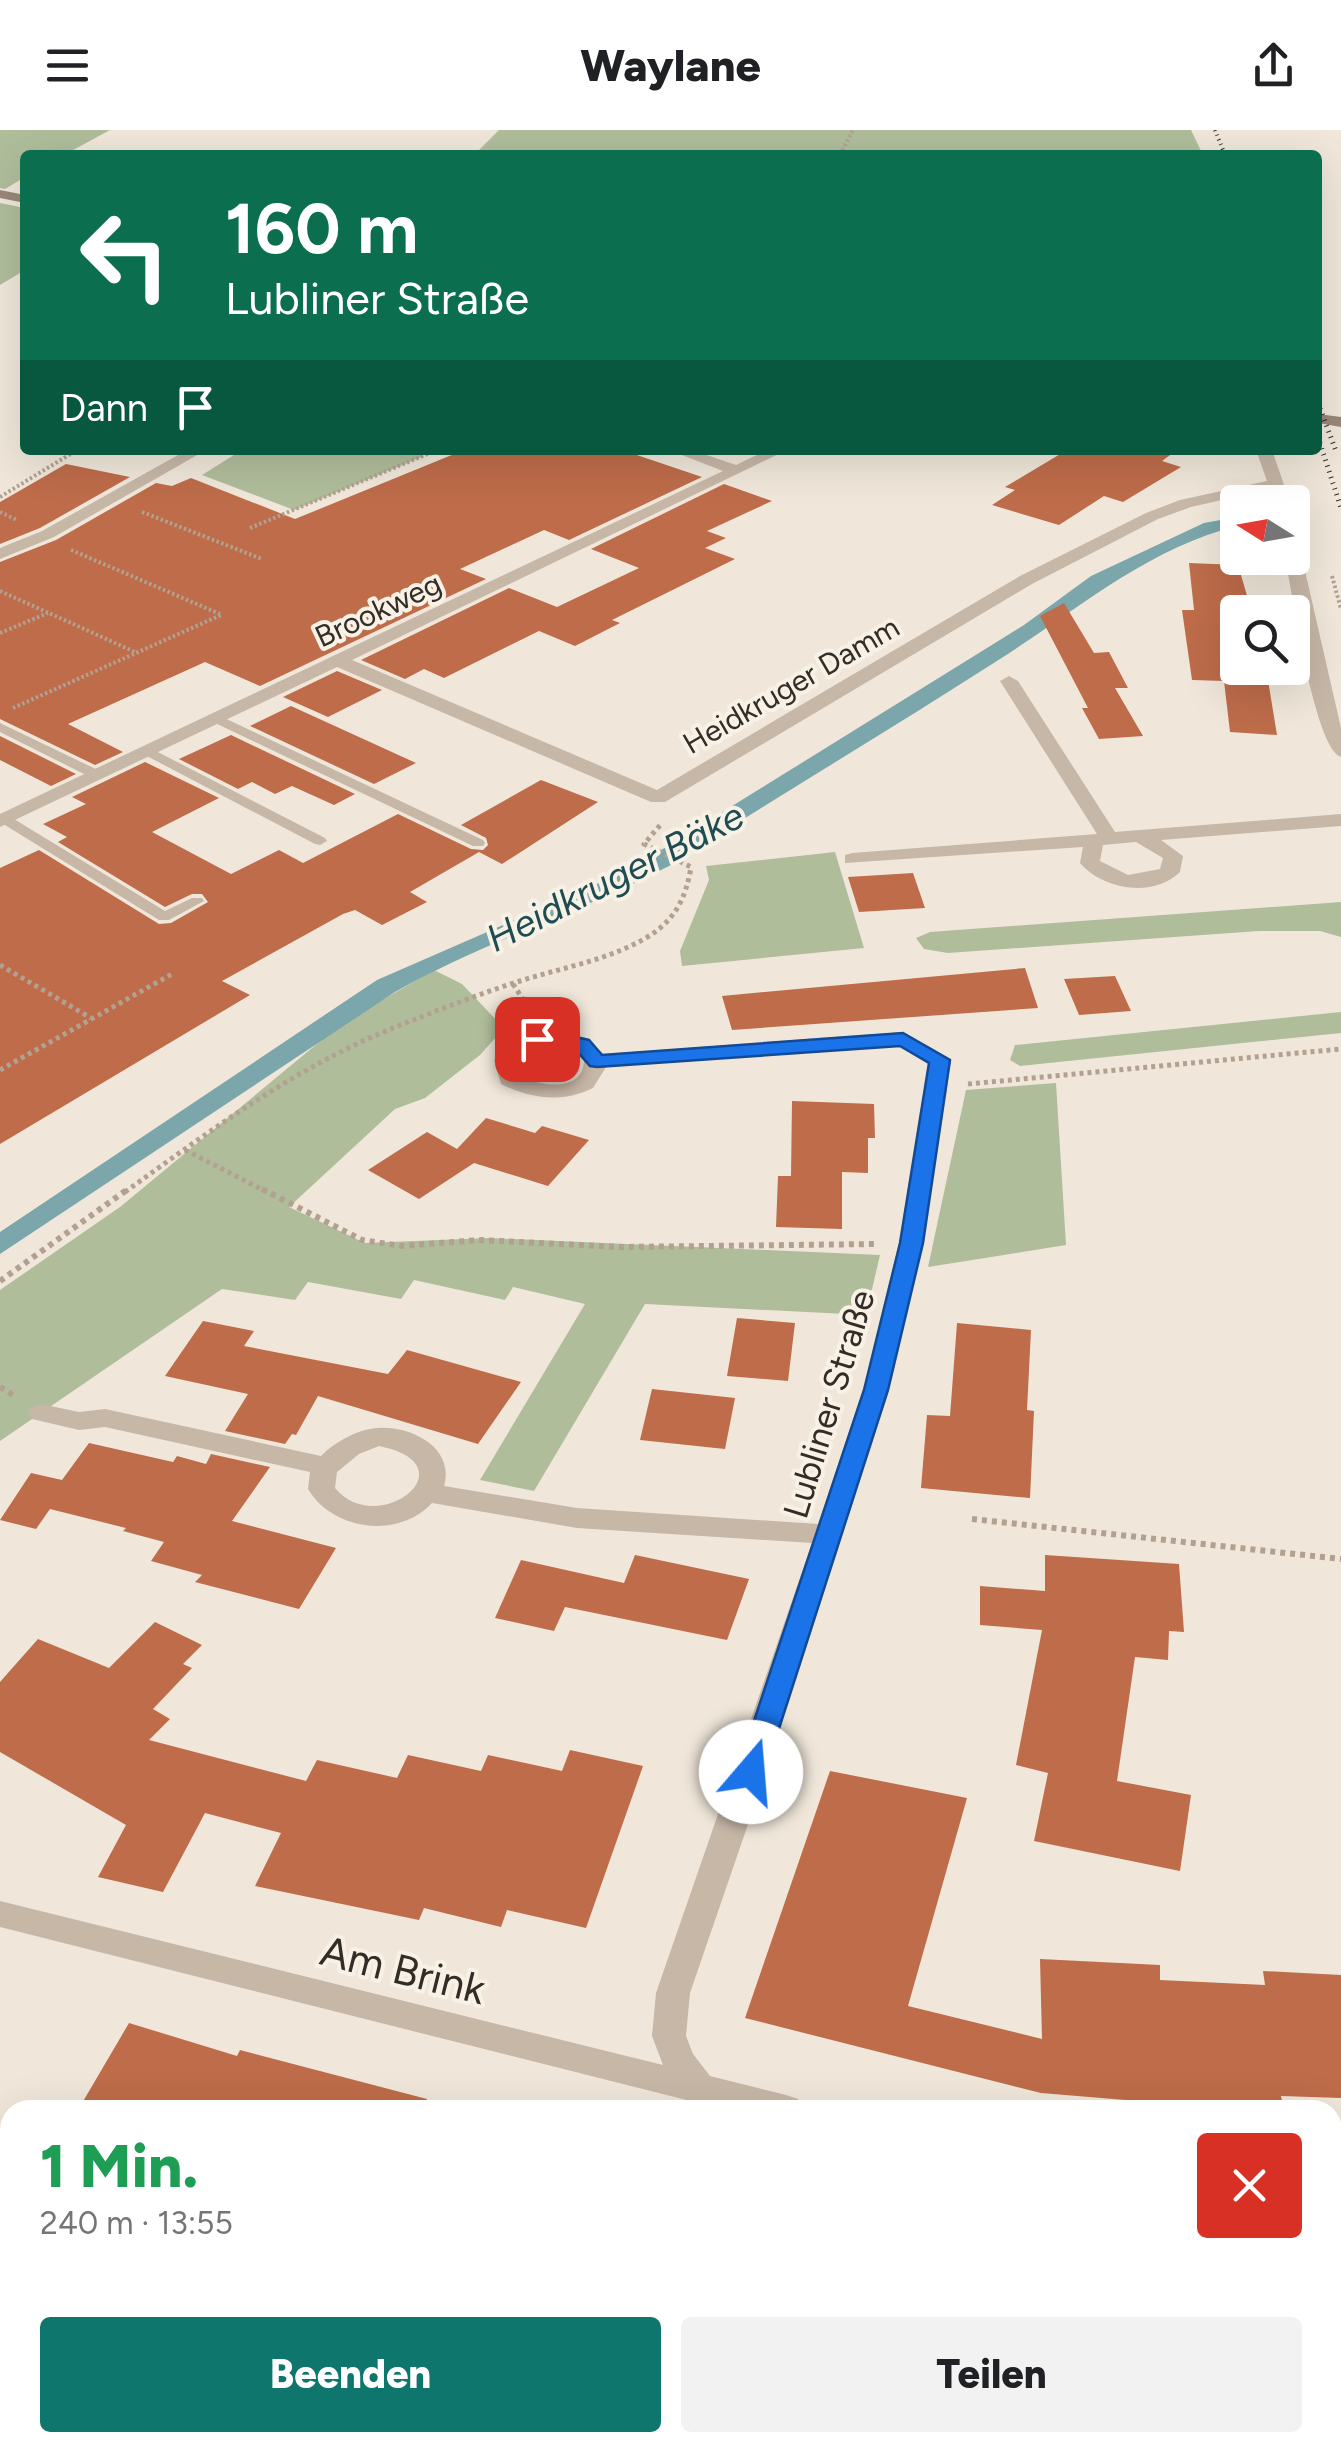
<!DOCTYPE html>
<html lang="de">
<meta charset="utf-8">
<style>
body{margin:0;font-family:Figtree,sans-serif;background:#f2f2f2;color:#202124;height:100vh;display:flex;flex-direction:column;font-size:38px;white-space:nowrap}
*{box-sizing:border-box;margin:0}
p{font-size:32px;color:#757577}
.icon{flex:none;width:55px;height:55px;fill:none;stroke:currentColor;stroke-width:2;stroke-linecap:round;stroke-linejoin:round}
.map{position:relative;flex:1;overflow:hidden}
.sheet{position:absolute;left:0px;top:1970px;width:1342px;height:352px;display:flex;flex-direction:column;background:#fff;border-radius:30px 30px 0 0;box-shadow:0 10px 40px #0002}
.sheet>*{flex:none}
.top-card{position:absolute;left:20px;top:20px;width:1302px;height:305px;border-radius:10px;box-shadow:0 10px 40px #0002;background:#0b6e4f;color:#fff;overflow:hidden}
.needle{width:65px;rotate:281deg}
.tools{position:absolute;left:1220px;top:355px;display:grid;gap:20px}
.tools a{display:grid;place-items:center;width:90px;height:90px;border-radius:10px;background:#fff;box-shadow:0 10px 40px #0002;font-size:50px}
.pin{position:absolute;display:grid;place-items:center;width:85px;height:85px;color:#fff;margin:-42px;border-radius:20px;box-shadow:0 5px 15px #0006}
.me{position:absolute;width:110px;margin:-55px;rotate:18deg;stroke-linejoin:round;filter:drop-shadow(0 0 8px #0008)}
.turn{display:flex;align-items:center;gap:35px;height:210px;padding:0 40px;font-size:45px}
.turn .icon{width:130px;height:130px;stroke-width:2.5}
.turn b{display:block;font-size:70px;line-height:85px}
.then{display:flex;align-items:center;height:95px;padding:0 40px;background:#0003;gap:20px;font-size:38px}
.round{display:grid;place-items:center;flex:none;width:105px;height:105px;border-radius:10px;background:#f2f2f2}
.head{display:flex;align-items:center;justify-content:space-between;height:170px;padding:0 40px}
h1{font-size:60px;font-weight:800;line-height:75px;color:#1e9e55}
.button{display:flex;gap:20px;margin-top:auto;padding:20px 40px}
.button a{flex:1;height:115px;border-radius:10px;background:#0f766e;color:#fff;font-size:40px;font-weight:800;line-height:115px;text-align:center}
.button a+a{background:#f2f2f2;color:#202124}
header{display:flex;justify-content:space-between;align-items:center;height:130px;padding:0 40px;background:#fff;font-size:45px;font-weight:800}
.map>svg:first-child{display:block}
.green{fill:#b0bd9b}
.water{fill:#7ba6ab}
.building{fill:#be6c4a}
.lines{fill:none;stroke-linecap:round;stroke-linejoin:round}
.path-far2{stroke:#b2a191;stroke-width:4;stroke-dasharray:2.5 2.5;stroke-linecap:butt}
.path-far1{stroke:#b2a191;stroke-width:5;stroke-dasharray:4 4;stroke-linecap:butt}
.path{stroke:#b2a191;stroke-width:6;stroke-dasharray:5 5;stroke-linecap:butt}
.lane{fill:#c7b7a7;fill-rule:evenodd}
.street{fill:#c7b7a7;fill-rule:evenodd}
.secondary{fill:#9a8779;fill-rule:evenodd}
.rail-far1{stroke:#342c27;stroke-width:4;stroke-dasharray:1 4;stroke-linecap:butt}
.rail{stroke:#342c27;stroke-width:5;stroke-dasharray:1 5;stroke-linecap:butt}
.route{fill:#1a73e8;stroke:#114b97;stroke-width:2.5}
.labels{text-anchor:middle;dominant-baseline:central;stroke-width:8;stroke-linejoin:round;paint-order:stroke}
.far-street-label{font-size:30px;fill:#342c27;stroke:#f8f1e6}
.street-label{font-size:35px;fill:#342c27;stroke:#f8f1e6}
.water-label{font-size:38px;font-style:italic;fill:#1f4c52;stroke:#f8f1e6}
.near-street-label{font-size:42px;fill:#342c27;stroke:#f8f1e6}
</style>
<header><svg class="icon" aria-label="menu" viewBox="0 0 24 24"><path d="M4 6h16M4 12h16M4 18h16"/></svg>Waylane<svg class="icon" aria-label="share" viewBox="0 0 24 24"><path d="M12 15V3M7 8l5-5 5 5M5 13v7h14v-7"/></svg></header>
<div class="map">
<svg width="1341" height="2322" viewBox="0 0 1341 2322">
<rect width="100%" height="100%" fill="#f0e7da"/>
<!-- green -->
<path class="green" d="M0,0H110L64,25H25V47L5,59L0,58Z
M499,0H1191L1203,25H474Z
M0,73L25,78V140L0,155Z
M242,320H402L424,326L294,380L202,345Z
M835,722L864,818L682,836L680,821L709,750L706,736Z
M1341,772V807L1320,801H1259L948,823L924,819L916,808L930,802Z
M434,840L462,854L504,898L480,925L425,968L395,979L289,1077L365,1113L489,1108L880,1125L866,1185L645,1174L534,1361L480,1350L585,1174L513,1157L505,1170L414,1150L401,1169L308,1152L295,1170L222,1159L0,1311V1160L120,1077L341,894Z
M1341,882V903L1020,936L1010,930L1015,915Z
M1056,953L1066,1115L928,1137L966,960Z"/>
<!-- water -->
<path class="water" d="M1237,387V396C1148,418 1077,480 1000,529C891,599 780,665 671,735C581,782 483,812 395,862L0,1124V1102L377,850L629,740L1024,495L1091,446L1204,393Z"/>
<!-- building -->
<path class="building" d="M464,320H622L702,347L569,410L544,400L460,439L486,449L260,556L205,532L68,594L123,622L95,635L0,589V432L56,410L156,353L172,356L191,348L295,389Z
M1067,320H1177L1162,331L1181,337L1123,372L1104,366L1059,395L992,375L1015,360L1005,357Z
M66,334L130,347L40,398L0,414V372Z
M724,354L772,371L707,401L726,408L705,418L735,429L612,490L620,493L575,516L539,501L444,548L424,539L405,549L361,530L509,458L557,477L639,438L591,419Z
M1189,433L1238,435L1251,479L1256,482H1238V538H1266L1277,605L1230,602L1224,551L1192,550L1182,480H1194Z
M1064,473L1094,523L1109,522L1128,558H1115L1143,606L1099,609L1082,578H1088L1040,486Z
M337,541L382,560L328,587L283,567Z
M291,576L416,633L374,654L250,596Z
M231,605L355,664L334,675L292,656L275,664L252,652L238,659L179,629Z
M0,606L76,644L51,656L0,630Z
M145,632L219,668L152,702L231,744L279,720L303,733L398,684L471,719L483,720L488,715L486,708L461,695L541,650L598,672L502,734L479,722L410,762L427,772L382,795L355,780L343,784L222,851L250,865L0,1014V738L39,720L159,794L171,793L208,772L202,764H192L165,777L58,712L67,707L43,694L86,674L72,667Z
M913,743L925,778L859,782L848,747Z
M1025,838L1038,878L732,900L722,866Z
M1115,846L1131,881L1079,885L1064,849Z
M792,971L874,974L875,1008H868V1043L842,1042V1099L776,1097L778,1046H791Z
M486,988L535,1003L542,996L589,1010L548,1056L474,1033L419,1069L368,1040L427,1002L457,1019Z
M737,1188L795,1193L788,1251L727,1246Z
M203,1191L254,1201L244,1216L388,1244L407,1220L521,1252L478,1314L318,1266L296,1305L292,1304L285,1314L225,1301L248,1264L165,1246Z
M957,1193L1031,1200L1027,1280L1034,1281L1030,1368L921,1358L927,1285L950,1286Z
M652,1259L735,1268L725,1319L640,1310Z
M89,1313L173,1332L177,1326L206,1334L211,1324L270,1337L232,1391L336,1418L299,1479L195,1452L202,1445L151,1431L164,1412L123,1401L126,1398L50,1379L36,1399L0,1390L31,1343L62,1350Z
M635,1425L749,1449L727,1510L565,1477L554,1501L495,1488L521,1430L624,1453Z
M1045,1425L1179,1434L1184,1502L1169,1501L1168,1530L1135,1527L1117,1651L1191,1665L1180,1741L1034,1711L1048,1643L1016,1635L1042,1500L980,1495V1456L1045,1461Z
M155,1492L202,1515L183,1534L192,1538L153,1579L170,1589L149,1610L306,1651L317,1630L397,1648L408,1625L481,1641L488,1625L562,1641L570,1620L643,1636L586,1798L507,1780L501,1797L424,1778L419,1790L255,1756L281,1703L205,1683L163,1762L98,1747L126,1695L0,1622V1552L38,1509L109,1538Z
M830,1641L967,1668L908,1876L1042,1909L1040,1829L1160,1835V1850L1265,1855L1263,1841L1341,1845V1968L1281,1966L1284,1980H1174V1974L1041,1963L745,1888Z
M129,1893L237,1926L240,1920L427,1969L426,1980H78Z"/>
<g class="lines">
<!-- path-far2 -->
<path class="path-far2" d="M840,25L853,0
M0,367L77,320
M0,382L17,390
M142,382L262,429
M250,398L437,320
M71,420L220,484
M1332,446L1341,479
M0,461L135,522
M0,503L48,483
M13,578L221,485"/>
<!-- path-far1 -->
<path class="path-far1" d="M0,835L91,888
M513,854L534,886
M0,940L172,844
M968,954L1341,919
M185,1020L267,1062
M125,1062C211,1000 299,935 398,896C438,880 479,864 520,851C564,837 610,830 649,806C676,789 686,767 691,737L644,714L662,693"/>
<!-- path -->
<path class="path" d="M262,1059L362,1110L402,1116L479,1110L621,1117L876,1114
M0,1151L128,1059
M0,1257L16,1267
M972,1389L1341,1429"/>
<!-- lane -->
<path class="lane" d="M216,584L483,710L485,713L483,716H473L211,591L210,588Z
M0,593L102,642L104,645L97,649L92,648L0,602Z
M148,617L325,708L327,711L320,715L315,714L143,624L141,621Z
M0,686H9L165,781L192,768H202L204,771L169,790H159L0,692Z"/>
<!-- street -->
<path class="street" d="M187,320H206L54,407L0,429V418L42,401Z
M669,320H692L736,335L767,320H787L352,530L657,660L1020,446L1146,383L1180,370L1267,351L1256,320H1272L1290,372H1274L1270,359L1191,377L1158,389L1032,454L665,672H651L337,537L0,697V684L723,341Z
M1292,414L1300,419L1341,598V627C1314,618 1292,460 1285,428H1292Z
M1009,546L1018,551L1115,702L1341,684V696L1161,710L1183,726L1180,742C1154,768 1103,760 1080,733L1083,717L845,733V725L852,723L1097,704L1000,551ZM1136,712L1163,728L1160,739L1128,745L1100,731L1103,715Z
M560,902L587,909L604,924L903,902L951,931L923,1113L889,1260L766,1642L690,1863L686,1906L693,1924L710,1946L786,1965L798,1969L803,1980H726L0,1797V1771L663,1935L652,1906L656,1863L812,1413L577,1398L432,1373C398,1410 332,1400 308,1359L310,1342L105,1297L79,1300L32,1289L28,1283L32,1277L41,1274L79,1282L105,1279L321,1326C335,1312 358,1299 378,1298C412,1296 455,1318 444,1356L577,1378L818,1394L863,1260L899,1113L928,934L899,916L606,937L593,958C563,973 530,969 501,954L494,930C509,909 534,900 560,902ZM553,915L571,918L584,928C585,963 542,957 520,946L518,929L534,918ZM379,1316C473,1335 378,1410 335,1358L337,1342L359,1324Z
M1332,2103L1341,2104V2138L1332,2136Z"/>
<!-- secondary -->
<path class="secondary" d="M0,60L25,65V73L0,68Z
M1318,284L1341,287V297L1318,293Z"/>
<!-- rail-far1 -->
<path class="rail-far1" d="M1215,0L1225,25"/>
<!-- rail -->
<path class="rail" d="M1318,273L1336,321
M1318,307L1341,378"/>
</g>
<!-- route -->
<path class="route" d="M553,902L589,910L602,925L903,903L950,930L923,1113L888,1260L765,1642L761,1650L751,1653L741,1650L737,1642L864,1260L900,1113L929,933L900,916L597,937L590,936L575,919L537,915L527,909L530,905Z"/>
<g class="labels">
<!-- far-street labels -->
<g class="far-street-label">
<text transform="translate(378 480) rotate(-25)">Brookweg</text>
<text transform="translate(791 555) rotate(-30)">Heidkruger Damm</text>
</g>
<!-- street labels -->
<g class="street-label">
<text transform="translate(829 1274) rotate(-73)">Lubliner Straße</text>
</g>
<!-- water labels -->
<g class="water-label">
<text transform="translate(615 747) rotate(-27)">Heidkruger Bäke</text>
</g>
<!-- near-street labels -->
<g class="near-street-label">
<text transform="translate(403 1840) rotate(14)">Am Brink</text>
</g>
</g>
</svg>
<div class="tools">
<a><svg class="needle" viewBox="-14 -14 28 28"><path d="M0-13l5 13h-10z" fill="#e53935"/><path d="M0 13l5-13h-10z" fill="#757577"/></svg></a>
<a><svg class="icon" aria-label="search" viewBox="0 0 24 24"><circle cx="10" cy="10" r="6"/><path d="M15 15l6 6"/></svg></a>
</div>
<div class="pin" style="left:537px;top:909px;background:#d93025"><svg class="icon" aria-label="arrive" viewBox="0 0 24 24"><path d="M6 21V4h12l-3 4 3 4H6"/></svg></div>
<svg class="me" style="left:751px;top:1642px" viewBox="-20 -20 40 40"><circle r="19" fill="#fff"/><path d="M0-13L10 11 0 6-10 11z" fill="#1a73e8"/></svg>
<div class="top-card">
<div class="turn"><svg class="icon" aria-label="left" viewBox="0 0 24 24"><path d="M17 20v-9H6M10 6l-5 5 5 5"/></svg><div><b>160 m</b>Lubliner Straße</div></div>
<div class="then">Dann<svg class="icon" aria-label="arrive" viewBox="0 0 24 24"><path d="M6 21V4h12l-3 4 3 4H6"/></svg></div>
</div>
<section class="sheet">
<div class="head"><div><h1>1 Min.</h1><p>240 m · 13:55</p></div><a class="round" style="background:#d93025;color:#fff"><svg class="icon" aria-label="close" viewBox="0 0 24 24"><path d="M6 6l12 12M18 6L6 18"/></svg></a></div>
<div class="button"><a>Beenden</a><a>Teilen</a></div>
</section>
</div>
